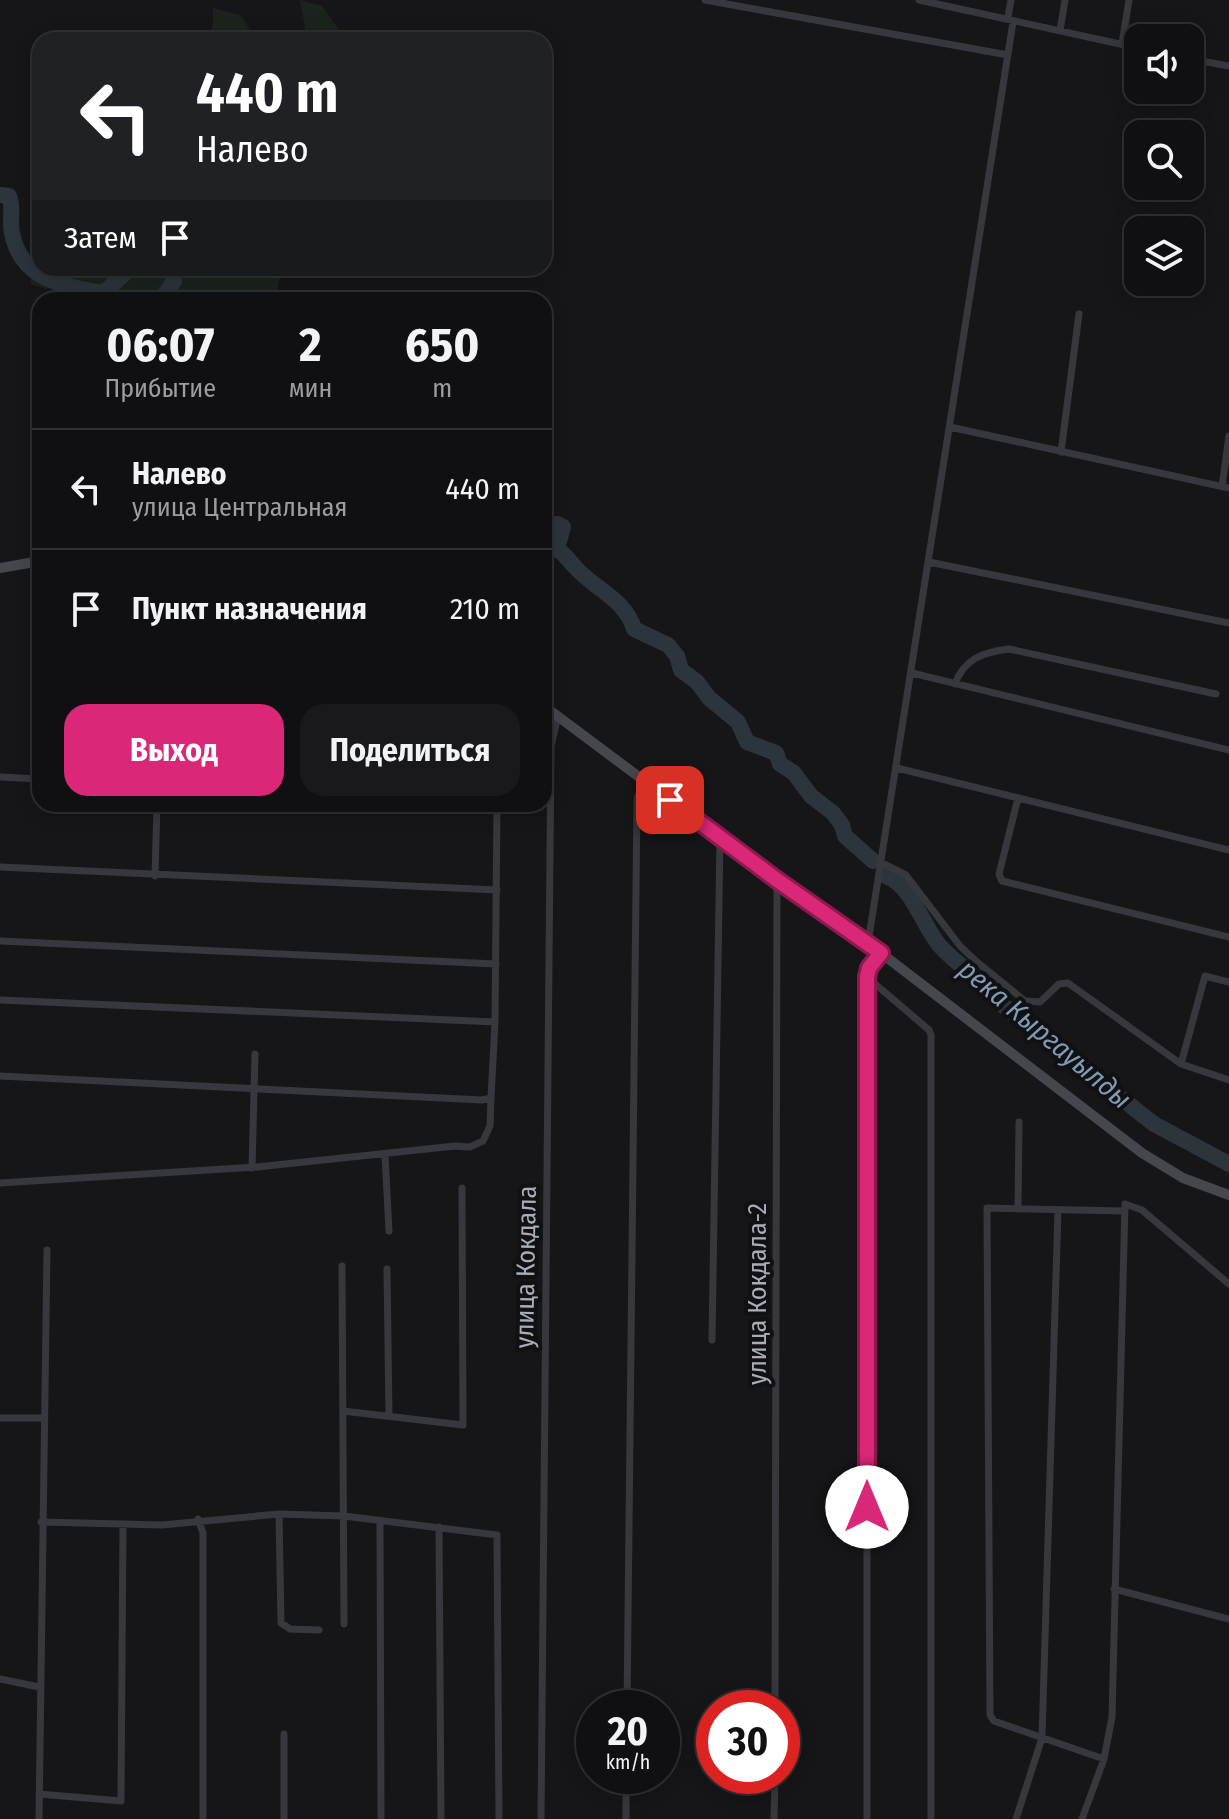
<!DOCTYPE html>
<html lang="ru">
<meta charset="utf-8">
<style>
body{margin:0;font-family:"Fira Sans Condensed",sans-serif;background:#19191b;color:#f1f3f6;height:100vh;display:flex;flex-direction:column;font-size:30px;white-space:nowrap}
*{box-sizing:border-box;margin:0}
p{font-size:26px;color:#9c9d9f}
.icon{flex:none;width:44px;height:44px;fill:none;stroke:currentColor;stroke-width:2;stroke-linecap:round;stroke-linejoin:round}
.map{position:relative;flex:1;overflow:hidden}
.panel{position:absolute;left:32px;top:292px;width:520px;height:520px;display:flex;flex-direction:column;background:#101012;border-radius:24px;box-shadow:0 4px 20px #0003,0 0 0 2px #303032}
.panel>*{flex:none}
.banner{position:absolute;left:32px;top:32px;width:520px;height:244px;border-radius:24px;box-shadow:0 4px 20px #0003,0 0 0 2px #303032;background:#202124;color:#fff;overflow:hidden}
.tools{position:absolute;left:1124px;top:24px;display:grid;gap:16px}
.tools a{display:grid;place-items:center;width:80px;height:80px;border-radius:16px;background:#101012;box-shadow:0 4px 20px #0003,0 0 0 2px #303032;font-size:40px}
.speed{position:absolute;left:576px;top:1690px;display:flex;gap:16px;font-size:40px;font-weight:700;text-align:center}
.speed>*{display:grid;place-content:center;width:104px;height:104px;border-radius:50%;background:#101012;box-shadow:0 4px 20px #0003,0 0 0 2px #303032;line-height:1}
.speed small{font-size:20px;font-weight:400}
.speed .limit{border:12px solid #d22;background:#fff;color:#111}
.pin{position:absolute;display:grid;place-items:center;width:68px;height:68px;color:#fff;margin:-34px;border-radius:16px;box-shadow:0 4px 12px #0006}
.me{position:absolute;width:88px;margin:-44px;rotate:0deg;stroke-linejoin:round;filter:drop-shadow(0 0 6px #0008)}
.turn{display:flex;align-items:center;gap:28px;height:168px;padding:0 32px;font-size:36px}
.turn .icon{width:104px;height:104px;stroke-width:2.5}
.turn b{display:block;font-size:56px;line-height:68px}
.then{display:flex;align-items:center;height:76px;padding:0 32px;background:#0003;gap:16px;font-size:30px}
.eta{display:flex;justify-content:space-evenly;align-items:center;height:136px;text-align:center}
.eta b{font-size:48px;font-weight:700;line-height:56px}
.action{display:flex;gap:16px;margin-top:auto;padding:16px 32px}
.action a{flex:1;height:92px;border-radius:24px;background:#db2777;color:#fff;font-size:32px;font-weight:700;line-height:92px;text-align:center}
.action a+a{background:#19191b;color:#f1f3f6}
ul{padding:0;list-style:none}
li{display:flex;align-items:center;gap:24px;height:120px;padding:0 32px;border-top:2px solid #303032}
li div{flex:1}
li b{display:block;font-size:30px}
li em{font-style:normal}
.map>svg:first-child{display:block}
.green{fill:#1c231d}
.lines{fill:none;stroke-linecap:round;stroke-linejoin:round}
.river{stroke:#2c353c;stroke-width:16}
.street{stroke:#37383d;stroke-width:7}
.secondary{stroke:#45474d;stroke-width:10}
.route-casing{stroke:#8e194d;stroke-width:20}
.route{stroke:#db2777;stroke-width:14}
.labels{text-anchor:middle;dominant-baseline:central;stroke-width:8;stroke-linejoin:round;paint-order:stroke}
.street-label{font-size:26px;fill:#a8adb8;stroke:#111113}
.water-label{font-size:28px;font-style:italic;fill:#7f9bb3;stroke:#111113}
</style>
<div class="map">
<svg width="1229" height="1819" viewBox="0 0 1229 1819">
<rect width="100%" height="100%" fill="#161618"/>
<!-- green -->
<path class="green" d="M300,0L322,6L346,40H302L305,27Z
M213,8L241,16L257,40H207L213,25Z
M40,257V268H48L51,272L70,268H194V276L226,268L281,269L276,300H102C88,290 72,292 56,285L46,289L31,284L32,261Z"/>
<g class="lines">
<!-- river -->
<path class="river" d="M0,195L9,196C14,207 9,220 12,233C21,279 59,284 99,293L107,290L130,268
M161,300L174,281L173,268
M544,526L557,524L563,527L557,549C566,555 569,561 576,568C595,589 626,600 634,629L668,645L677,656L681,670L697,682L709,698L738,722L747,742L776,753L780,764L794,773L811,796L833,813L842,825L845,836L873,861
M886,876C912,886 922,924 939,945C954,962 970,972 987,986C993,991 997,999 1003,1005C1015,1017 1030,1024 1042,1036L1154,1124L1229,1164"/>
<!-- street -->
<path class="street" d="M705,0L1008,55
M919,0L1138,48
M1008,17L1011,0
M1060,31L1065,0
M1122,44L1129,0
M1190,59L1229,66
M950,427L1229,488
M1061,452L1079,314
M1222,487L1229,436
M929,562L1229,623
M912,673L1229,750
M955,684C964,659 983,652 1009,649L1216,694
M897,768L1229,850
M0,777L40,779
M1018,798L999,874L1002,881L1229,937
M882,863L906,875L960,946L977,962L1025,1001L1040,1002L1059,984L1068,983L1181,1064L1229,1080
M0,867L497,890
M155,876L157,804
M0,941L496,964
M868,943L1013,22
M867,977L929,1030L931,1035V1819
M0,1000L495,1022
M1181,1064L1205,976L1229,982
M0,1076L482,1100L491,1098L495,1022L497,804
M385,1155L389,1231
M252,1168L255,1054
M0,1183L257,1167L455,1146L470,1147L483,1141L490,1126L491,1098
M1018,1209L1019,1122
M342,1266L344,1624
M387,1269L389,1416
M712,1340L720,838
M343,1411L463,1425L462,1188
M0,1418H43
M279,1514L281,1623L290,1629L319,1630
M198,1519L203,1533V1819
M380,1521L381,1819
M41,1522L162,1525L279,1514L344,1516L497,1535L499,1819
M439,1527L441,1819
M1114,1589L1229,1619
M0,1679L39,1687
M627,1708L637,798L645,781
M775,1708L777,880
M1104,1759L994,1721L990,1715L987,1208L1124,1211
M39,1794L121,1801L123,1524
M39,1819L47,1250
M284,1819V1734
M541,1819L551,746L558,716
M626,1819V1776
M774,1819L775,1776
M867,1819V977L869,968L881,953
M1016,1819L1042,1738L1058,1210
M1082,1819L1104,1759L1112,1717L1125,1204L1142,1210L1229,1284"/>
<!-- secondary -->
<path class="secondary" d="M0,568L40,561
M544,706L777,880L881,953L1142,1153L1183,1178L1229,1195"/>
</g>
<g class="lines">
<defs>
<path id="route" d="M670,800L777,880L881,953L869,968L867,977V1507"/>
</defs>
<!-- route casing -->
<use href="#route" class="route-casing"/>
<!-- route -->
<use href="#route" class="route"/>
</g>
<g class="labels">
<!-- street labels -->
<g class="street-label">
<text transform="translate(526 1267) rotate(-89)">улица Кокдала</text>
<text transform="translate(757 1294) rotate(-90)">улица Кокдала-2</text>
</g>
<!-- water labels -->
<g class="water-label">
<text transform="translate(1045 1034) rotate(40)">река Кыргауылды</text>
</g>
</g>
</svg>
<div class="tools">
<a><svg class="icon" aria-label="sound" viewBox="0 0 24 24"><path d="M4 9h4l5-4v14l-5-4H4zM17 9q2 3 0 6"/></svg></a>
<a><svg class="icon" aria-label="search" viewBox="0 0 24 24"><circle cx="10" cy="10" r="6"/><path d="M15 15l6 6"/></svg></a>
<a><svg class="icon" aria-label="layers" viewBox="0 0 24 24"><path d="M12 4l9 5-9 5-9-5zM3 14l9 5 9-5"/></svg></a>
</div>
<div class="speed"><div>20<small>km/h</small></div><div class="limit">30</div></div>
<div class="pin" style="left:670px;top:800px;background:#d93025"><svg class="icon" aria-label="arrive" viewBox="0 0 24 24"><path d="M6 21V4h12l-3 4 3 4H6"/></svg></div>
<svg class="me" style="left:867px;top:1507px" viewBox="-20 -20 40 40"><circle r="19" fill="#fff"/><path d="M0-13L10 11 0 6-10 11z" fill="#db2777"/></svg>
<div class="banner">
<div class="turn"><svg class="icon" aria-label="left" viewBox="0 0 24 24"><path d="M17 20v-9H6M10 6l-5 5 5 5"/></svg><div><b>440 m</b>Налево</div></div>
<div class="then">Затем<svg class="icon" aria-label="arrive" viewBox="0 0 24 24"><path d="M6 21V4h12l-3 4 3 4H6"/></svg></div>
</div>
<section class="panel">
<div class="eta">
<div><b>06:07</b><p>Прибытие</p></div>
<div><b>2</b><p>мин</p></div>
<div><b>650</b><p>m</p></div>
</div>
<ul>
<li><svg class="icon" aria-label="left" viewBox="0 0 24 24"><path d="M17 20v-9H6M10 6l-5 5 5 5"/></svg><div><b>Налево</b><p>улица Центральная</p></div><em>440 m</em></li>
<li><svg class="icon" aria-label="arrive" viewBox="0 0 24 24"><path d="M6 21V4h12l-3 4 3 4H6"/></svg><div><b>Пункт назначения</b></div><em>210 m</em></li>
</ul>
<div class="action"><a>Выход</a><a>Поделиться</a></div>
</section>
</div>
